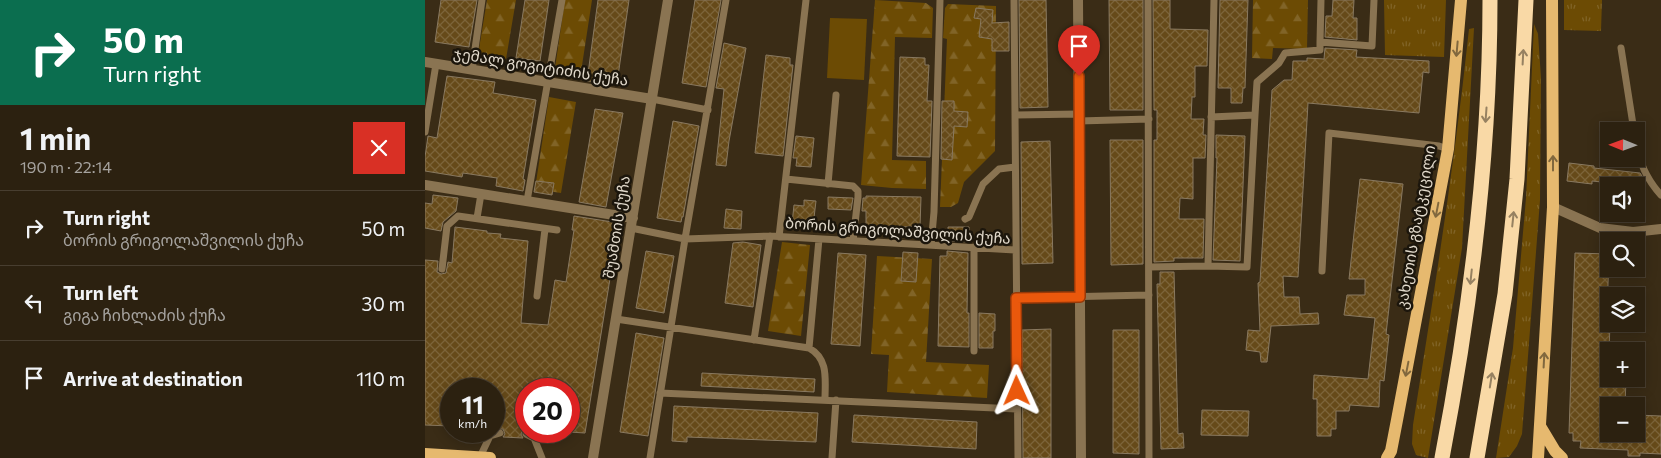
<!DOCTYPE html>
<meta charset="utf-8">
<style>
body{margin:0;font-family:Commissioner,"Noto Sans Georgian",sans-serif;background:#342919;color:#f1f3f6;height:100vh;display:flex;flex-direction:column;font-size:19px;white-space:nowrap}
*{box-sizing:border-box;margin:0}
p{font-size:16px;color:#a6a39f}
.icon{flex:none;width:28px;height:28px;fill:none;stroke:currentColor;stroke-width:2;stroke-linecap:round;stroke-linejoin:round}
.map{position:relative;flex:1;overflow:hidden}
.sheet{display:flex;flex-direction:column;background:#2c2110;width:425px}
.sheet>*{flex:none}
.guide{background:#0b6e4f;color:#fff;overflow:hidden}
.needle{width:32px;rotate:271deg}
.fabs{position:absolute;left:1175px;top:122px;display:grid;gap:10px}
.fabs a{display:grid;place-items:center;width:45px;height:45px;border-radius:0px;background:#2c2110;box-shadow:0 2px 12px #0003,0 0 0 1px #483e30;font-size:25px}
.speed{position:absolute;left:15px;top:378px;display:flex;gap:10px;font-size:25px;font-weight:700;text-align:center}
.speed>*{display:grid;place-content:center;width:65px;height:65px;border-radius:50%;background:#2c2110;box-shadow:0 2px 12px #0003,0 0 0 1px #483e30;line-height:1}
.speed small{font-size:12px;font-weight:400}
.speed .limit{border:8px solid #d22;background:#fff;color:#111}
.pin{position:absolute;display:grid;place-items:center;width:42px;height:42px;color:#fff;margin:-51px -21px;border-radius:50% 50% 50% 0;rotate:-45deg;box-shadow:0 0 5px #0007}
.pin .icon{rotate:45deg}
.me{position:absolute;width:55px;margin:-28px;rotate:359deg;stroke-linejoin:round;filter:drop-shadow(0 0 4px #0008)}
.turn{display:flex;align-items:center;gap:18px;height:105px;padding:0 20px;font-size:22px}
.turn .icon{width:65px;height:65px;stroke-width:2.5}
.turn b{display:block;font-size:35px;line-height:42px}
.round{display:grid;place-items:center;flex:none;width:52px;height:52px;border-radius:0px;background:#342919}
.overview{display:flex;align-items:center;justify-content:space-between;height:85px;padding:0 20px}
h1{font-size:30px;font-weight:700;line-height:38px}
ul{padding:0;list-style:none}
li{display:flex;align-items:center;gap:15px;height:75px;padding:0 20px;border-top:1px solid #483e30}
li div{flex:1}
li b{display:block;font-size:19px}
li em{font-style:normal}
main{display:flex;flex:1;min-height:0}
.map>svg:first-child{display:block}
.grass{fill:url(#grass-tufts)}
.forest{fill:url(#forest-firs)}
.pitch{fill:#6c4b04}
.building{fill:url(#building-cross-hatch);stroke:#897960}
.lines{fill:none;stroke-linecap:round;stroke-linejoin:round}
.lane{stroke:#8a7452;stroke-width:7}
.street{stroke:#8a7452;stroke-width:10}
.primary{stroke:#e6b96f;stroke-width:12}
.highway{stroke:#f9d9a6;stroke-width:15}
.oneway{stroke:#81683e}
.oneway2{stroke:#968161}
.route-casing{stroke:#983908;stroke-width:12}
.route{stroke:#ea580c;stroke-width:9}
.labels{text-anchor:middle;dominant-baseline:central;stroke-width:5;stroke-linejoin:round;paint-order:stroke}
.street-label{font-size:15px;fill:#e1d9cb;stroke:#1c160c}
</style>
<main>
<section class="sheet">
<div class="guide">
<div class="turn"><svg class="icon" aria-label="right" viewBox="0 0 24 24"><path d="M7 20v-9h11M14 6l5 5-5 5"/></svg><div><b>50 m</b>Turn right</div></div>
</div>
<div class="overview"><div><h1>1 min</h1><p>190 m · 22:14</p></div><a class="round" style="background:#d93025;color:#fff"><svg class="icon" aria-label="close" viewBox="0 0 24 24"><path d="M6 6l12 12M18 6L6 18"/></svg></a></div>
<ul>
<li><svg class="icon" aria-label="right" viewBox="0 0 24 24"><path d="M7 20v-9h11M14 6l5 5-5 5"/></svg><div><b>Turn right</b><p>ბორის გრიგოლაშვილის ქუჩა</p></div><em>50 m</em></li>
<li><svg class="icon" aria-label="left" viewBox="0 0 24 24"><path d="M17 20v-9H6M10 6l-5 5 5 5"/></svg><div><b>Turn left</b><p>გიგა ჩიხლაძის ქუჩა</p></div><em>30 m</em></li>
<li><svg class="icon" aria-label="arrive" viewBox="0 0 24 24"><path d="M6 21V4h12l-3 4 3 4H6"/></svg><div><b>Arrive at destination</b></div><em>110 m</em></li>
</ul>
</section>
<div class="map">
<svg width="1236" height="458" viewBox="0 0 1236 458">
<defs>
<pattern id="grass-tufts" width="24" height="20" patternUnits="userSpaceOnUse" patternTransform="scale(1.25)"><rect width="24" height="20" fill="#6c4b04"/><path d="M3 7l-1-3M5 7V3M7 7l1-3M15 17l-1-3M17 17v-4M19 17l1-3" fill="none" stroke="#816427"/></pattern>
<pattern id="forest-firs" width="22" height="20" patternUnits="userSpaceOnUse" patternTransform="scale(1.25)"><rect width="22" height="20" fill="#6c4b04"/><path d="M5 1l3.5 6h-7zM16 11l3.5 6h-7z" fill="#816427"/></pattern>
<pattern id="building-cross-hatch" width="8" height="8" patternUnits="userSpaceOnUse" patternTransform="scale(1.25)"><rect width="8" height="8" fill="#664a19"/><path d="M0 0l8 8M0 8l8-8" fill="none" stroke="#7c6439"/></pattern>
</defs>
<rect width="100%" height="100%" fill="#3a2c16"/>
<!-- grass -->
<path class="grass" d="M959,0H1021L1019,57L960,55Z
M1139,0H1177L1176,31L1139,30Z
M1109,24L1113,34L1116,78L1115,200L1097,434L1092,446L1084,457L1071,458L1088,348L1101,198Z
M1049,28L1037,248L1003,458L991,455L987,444L988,425C1009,293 1030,162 1044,29Z"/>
<!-- forest -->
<path class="forest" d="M62,0H91L81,59L53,55Z
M140,0H167L156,72L130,68Z
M450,0L501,3L508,8L507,38L470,37L467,160L501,161V189L467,188L436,185Z
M828,0H883L882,49L848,48L847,59L827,58Z
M523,4L571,6L570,151L539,182L533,203L526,207H515L522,39L518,38L520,8Z
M124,97L151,102L136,193L110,189Z
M357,242L385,245L376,336L343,331Z
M452,256L507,259L501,362L564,365L562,398L462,392L464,355L446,354Z"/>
<!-- pitch -->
<path class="pitch" d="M405,18L442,19L439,80L402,78Z"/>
<!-- building -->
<path class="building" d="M16,0H52L44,47L10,42Z
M100,0H124L115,61L91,58Z
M173,0H204L192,83L162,81Z
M270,0H296L281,87L257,83Z
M594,0H621L623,107L595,108Z
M684,0H718V110H685Z
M728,0H745V29L783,30L782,66H770V97H767L766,119H779L778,135H781L780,158H768V199L755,198L754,219H779L778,258H749V261L729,262V140H732V110H729Z
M795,0H823L820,88H818L817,103H806V88H793Z
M908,0H929L928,18H932V40L900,37L901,16H907Z
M551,8L568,10L567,23L584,22V51H567V39L554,37L556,19L549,18Z
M299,43L321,48L304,141L301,166L291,165L299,89L291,88Z
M900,48L932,50L931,57L1004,61V73L998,72L994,113L883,103L873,277L858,276L859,297H874L875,314L893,313L894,324L846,326L842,362H836L835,352L821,350L823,330L835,331L833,283L835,282L847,90L859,80H867L868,61H882V58L899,59Z
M341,55L365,58V65H368L358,156L330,153Z
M475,57L500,58V65H504L502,101H507L505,157L472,156Z
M22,76L70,82L68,93L111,100L98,179L100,180L98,191L71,186L72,178L38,173L37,177L0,171V157L3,136L12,138Z
M517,101H529V111L543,112L542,127L529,126L527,160L516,159Z
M170,109L198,113L181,207L154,202Z
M248,121L274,126L258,217H257L256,222L232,218Z
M791,135L820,136L815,261L788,260L792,158H791Z
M371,136L389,138L386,167L371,166L372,158H368Z
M685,140H718V264L686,265Z
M625,141L628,263L597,264L596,142Z
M1144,163L1169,166V168L1215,173L1217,176L1215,186L1167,181V184L1142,181Z
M935,179L978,184L961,334L964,335L959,381L955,380L954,407L925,405L924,411H911V429H906V436H892V399H888L889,375L943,379L950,318L919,315L922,295H940V279H924Z
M111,181L129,183L127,195L109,192Z
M8,195L33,198L31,211L18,222L16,231L0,228V203L7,204Z
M441,196L496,197L495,227L441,226V211H437L438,198H441Z
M403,197L428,198L426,210L403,209Z
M379,200L391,201L388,226L367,224L369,205L379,206Z
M301,209L317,211L316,229L299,228Z
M149,216L194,223L160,433L144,432V389H101V429L98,430L96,434L98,438L78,437L80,434L78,429H69V389H26V426L0,425V260L13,261L12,272L16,274L21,273L23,262L27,263L30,227L62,231V233L76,234L75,238L103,241L96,323L123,325L130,280L141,282L149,230H147Z
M523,227H544V242L523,241Z
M318,242L336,245L328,307L300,303L308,243Z
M221,251L249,256L239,313L211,308Z
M522,251L543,253L542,313H544V347L513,346L515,256H522Z
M478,252L493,253L491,282L476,281Z
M413,253L441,255L435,346L406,344Z
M1150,253L1184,254L1182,314H1184L1185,324L1183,377L1184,379H1201L1200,406H1184V434H1211V415L1236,416V454L1215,453V456H1203V450L1155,448L1156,441H1148V433H1144Z
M735,272H749L753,434L758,433L759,448L736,449L732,284H735Z
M554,313L570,314V331H568V348H554Z
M626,329V458H598L597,330Z
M688,330H714V454L688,453Z
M211,333L239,338L223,436L195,432Z
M277,373L390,379L389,392L276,386Z
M249,406L393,413L391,442L262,437V442L247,441Z
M777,410L824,411L823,436L776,435Z
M429,415L552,422L551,449L427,442Z"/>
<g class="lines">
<!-- lane -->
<path class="lane" d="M589,0L593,458
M723,0L724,458
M896,0L895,42L947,46L949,0
M1196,48L1209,131
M47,70L57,0
M227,99L283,110
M590,115L654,114
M786,117L830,115L832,82L854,63L860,53L895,50V42
M654,121L724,119
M0,132L11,64
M1211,142C1214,162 1223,181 1236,195
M361,179L428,186L433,191V197L428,241
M403,184L411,95
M102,201L137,0
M52,218L56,194
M540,219L544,217L558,184L574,169L590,167
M206,228L260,239L345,236L590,250
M354,237L381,0
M506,245L509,212L515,0
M783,266L822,267L830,115
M724,267L783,266L789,0
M17,269L22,226L33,216L132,230
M897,271L904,133L1014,146L1023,149
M112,296L120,229
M591,298L724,295
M191,319L384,348C404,359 400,380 400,399
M329,340L345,236
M384,348L394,239
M549,351V247
M235,393L592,409
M101,434L109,438L117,458
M55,457L65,436L75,433
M225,458L260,239L301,0
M407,458L411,400"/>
<!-- street -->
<path class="street" d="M653,0L656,458
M0,62L227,99
M0,185L208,218
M1128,207L1175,228L1208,232L1236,229
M168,458L243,0"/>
<!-- primary -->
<path class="primary" d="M1115,426L1130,451L1137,458
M0,454L65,458
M962,458L966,451L972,420L1023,149L1036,0
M1113,458L1128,207L1127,0"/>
<!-- highway -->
<path class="highway" d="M1017,458C1046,307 1065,153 1065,0
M1052,458L1080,294L1092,179L1101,0"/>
</g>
<!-- one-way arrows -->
<defs><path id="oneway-shaft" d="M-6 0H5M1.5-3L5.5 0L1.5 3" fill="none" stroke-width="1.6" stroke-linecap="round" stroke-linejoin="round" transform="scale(1.25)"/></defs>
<g class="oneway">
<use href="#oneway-shaft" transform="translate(1032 49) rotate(95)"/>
<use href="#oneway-shaft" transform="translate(1128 163) rotate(-90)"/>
<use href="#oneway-shaft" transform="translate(1012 210) rotate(101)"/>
<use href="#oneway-shaft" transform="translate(1119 360) rotate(-87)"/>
<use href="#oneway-shaft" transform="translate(982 369) rotate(101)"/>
</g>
<g class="oneway2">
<use href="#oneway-shaft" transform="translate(1098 57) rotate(-87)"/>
<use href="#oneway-shaft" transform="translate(1061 115) rotate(94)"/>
<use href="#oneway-shaft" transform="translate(1088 219) rotate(-84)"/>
<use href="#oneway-shaft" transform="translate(1046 277) rotate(96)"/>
<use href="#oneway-shaft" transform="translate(1066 380) rotate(-81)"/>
</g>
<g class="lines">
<defs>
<path id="route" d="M592,391L591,298L655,297L654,76"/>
</defs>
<!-- route casing -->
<use href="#route" class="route-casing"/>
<!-- route -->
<use href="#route" class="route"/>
</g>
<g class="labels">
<!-- street labels -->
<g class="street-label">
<text transform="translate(116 66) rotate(9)">ჯემალ გოგიტიძის ქუჩა</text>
<text transform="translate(191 227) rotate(-81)">შუამთის ქუჩა</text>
<text transform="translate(990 227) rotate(-80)">კახეთის გზატკეცილი</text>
<text transform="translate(473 230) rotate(4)">ბორის გრიგოლაშვილის ქუჩა</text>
</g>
</g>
</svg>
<div class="fabs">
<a><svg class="needle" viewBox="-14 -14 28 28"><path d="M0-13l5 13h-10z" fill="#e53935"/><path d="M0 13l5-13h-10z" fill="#a6a39f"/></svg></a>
<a><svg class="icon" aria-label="sound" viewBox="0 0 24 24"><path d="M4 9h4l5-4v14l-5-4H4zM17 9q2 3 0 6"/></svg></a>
<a><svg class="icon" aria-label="search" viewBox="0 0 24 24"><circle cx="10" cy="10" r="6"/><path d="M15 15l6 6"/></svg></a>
<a><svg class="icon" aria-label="layers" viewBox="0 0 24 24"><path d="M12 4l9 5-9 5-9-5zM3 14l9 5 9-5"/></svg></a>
<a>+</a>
<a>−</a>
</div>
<div class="speed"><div>11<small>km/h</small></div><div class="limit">20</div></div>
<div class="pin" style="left:654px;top:76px;background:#d93025"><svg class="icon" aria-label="arrive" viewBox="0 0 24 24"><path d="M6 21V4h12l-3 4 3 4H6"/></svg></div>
<svg class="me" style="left:592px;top:391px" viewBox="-20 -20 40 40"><path d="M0-17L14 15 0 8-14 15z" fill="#ea580c" stroke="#fff" stroke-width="4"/></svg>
</div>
</main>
